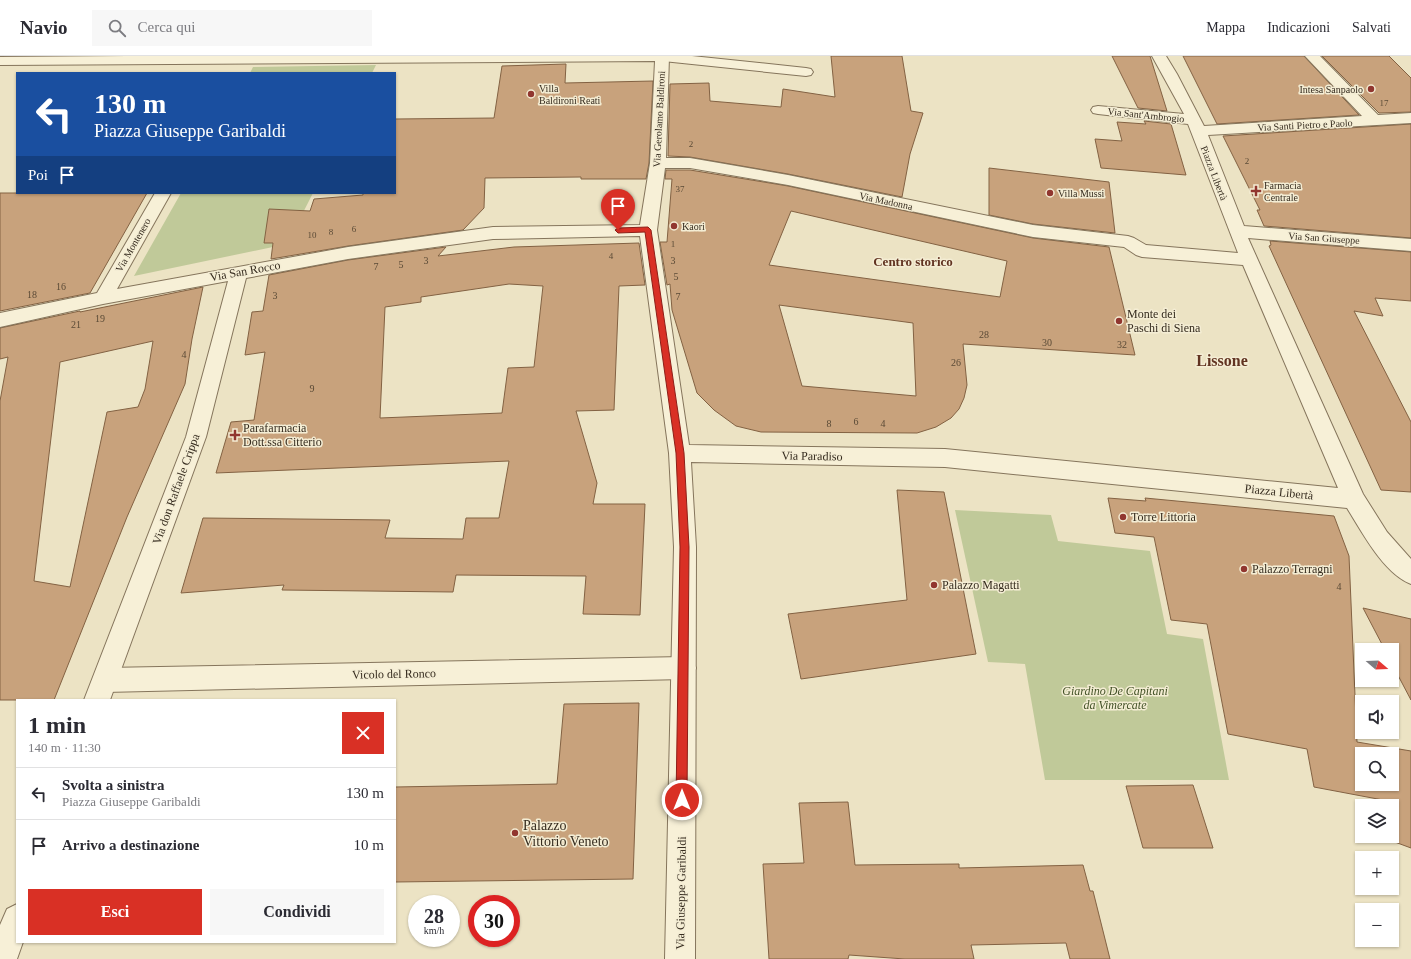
<!DOCTYPE html>
<html lang="it">
<meta charset="utf-8">
<style>
body{margin:0;font-family:Georgia,serif;background:#f7f7f7;color:#2b2b33;height:100vh;display:flex;flex-direction:column;font-size:15px;white-space:nowrap}
*{box-sizing:border-box;margin:0}
p{font-size:13px;color:#7c7c81}
.icon{flex:none;width:22px;height:22px;fill:none;stroke:currentColor;stroke-width:2;stroke-linecap:round;stroke-linejoin:round}
.map{position:relative;flex:1;overflow:hidden}
.details{position:absolute;left:16px;top:643px;width:380px;height:244px;display:flex;flex-direction:column;background:#fff;border-radius:0px;box-shadow:0 1px 3px #0004}
.details>*{flex:none}
.banner{position:absolute;left:16px;top:16px;width:380px;height:122px;border-radius:0px;box-shadow:0 1px 3px #0004;background:#1a4fa0;color:#fff;overflow:hidden}
.needle{width:26px;rotate:109deg}
.tools{position:absolute;left:1355px;top:587px;display:grid;gap:8px}
.tools a{display:grid;place-items:center;width:44px;height:44px;border-radius:0px;background:#fff;box-shadow:0 1px 3px #0004;font-size:20px}
.speed{position:absolute;left:408px;top:839px;display:flex;gap:8px;font-size:20px;font-weight:700;text-align:center}
.speed>*{display:grid;place-content:center;width:52px;height:52px;border-radius:50%;background:#fff;box-shadow:0 1px 3px #0004;line-height:1}
.speed small{font-size:10px;font-weight:400}
.speed .limit{border:6px solid #d22;background:#fff;color:#111}
.pin{position:absolute;display:grid;place-items:center;width:34px;height:34px;color:#fff;margin:-41px -17px;border-radius:50% 50% 50% 0;rotate:-45deg;box-shadow:0 0 4px #0007}
.pin .icon{rotate:45deg}
.me{position:absolute;width:44px;margin:-22px;rotate:0deg;stroke-linejoin:round;filter:drop-shadow(0 0 3px #0008)}
.turn{display:flex;align-items:center;gap:14px;height:84px;padding:0 12px;font-size:18px}
.turn .icon{width:52px;height:52px;stroke-width:2.5}
.turn b{display:block;font-size:28px;line-height:34px}
.then{display:flex;align-items:center;height:38px;padding:0 12px;background:#0003;gap:8px;font-size:15px}
.round{display:grid;place-items:center;flex:none;width:42px;height:42px;border-radius:0px;background:#f7f7f7}
.headline{display:flex;align-items:center;justify-content:space-between;height:68px;padding:0 12px}
h1{font-size:24px;font-weight:600;line-height:30px}
.button{display:flex;gap:8px;margin-top:auto;padding:8px 12px}
.button a{flex:1;height:46px;border-radius:0px;background:#d93025;color:#fff;font-size:16px;font-weight:600;line-height:46px;text-align:center}
.button a+a{background:#f7f7f7;color:#2b2b33}
ul{padding:0;list-style:none}
li{display:flex;align-items:center;gap:12px;height:52px;padding:0 12px;border-top:1px solid #e1e1e2}
li div{flex:1}
li b{display:block;font-size:15px}
li em{font-style:normal}
header{display:flex;align-items:center;gap:24px;box-sizing:border-box;height:56px;padding:0 20px;background:#fff;border-bottom:1px solid #e1e1e2}
header strong{font-size:19px}
nav{display:flex;gap:22px;margin-inline-start:auto;font-size:14px}
.search{width:280px;height:36px;background:#f7f7f7;display:flex;align-items:center;gap:10px;box-sizing:border-box;padding:0 14px;border-radius:0px;color:#7c7c81;font-size:15px}
.map>svg:first-child{display:block}
.green{fill:#c0c999}
.building{fill:#c8a27c;stroke:#836243;fill-rule:evenodd}
.lines{fill:none;stroke-linecap:round;stroke-linejoin:round}
.lane-casing{stroke:#85755c;stroke-width:2}
.street-casing{stroke:#85755c;stroke-width:2}
.lane{fill:#f7f0d7;fill-rule:evenodd}
.street{fill:#f7f0d7;fill-rule:evenodd}
.route{fill:#d93025;stroke:#8d1f18}
.poi-dot{fill:#91362f;stroke:#f4edd4;stroke-width:1.5}
.labels{text-anchor:middle;dominant-baseline:central;stroke-width:3;stroke-linejoin:round;paint-order:stroke}
.far-number-label{font-size:9px;fill:#5a4a36}
.far-poi-label{font-size:10px;fill:#362c1f;stroke:#f4edd4;text-anchor:start}
.far-street-label{font-size:10px;fill:#362c1f;stroke:#f4edd4}
.number-label{font-size:10px;fill:#5a4a36}
.street-label{font-size:12px;fill:#362c1f;stroke:#f4edd4}
.poi-label{font-size:12px;fill:#362c1f;stroke:#f4edd4;text-anchor:start}
.park-label{font-size:12px;font-style:italic;fill:#435227;stroke:#f4edd4}
.neighbourhood-label{font-size:13px;font-weight:bold;fill:#613321;stroke:#f4edd4}
.near-poi-label{font-size:14px;fill:#362c1f;stroke:#f4edd4;text-anchor:start}
.district-label{font-size:16px;font-weight:bold;fill:#613321;stroke:#f4edd4}
</style>
<header>
<strong>Navio</strong>
<div class="search"><svg class="icon" aria-label="search" viewBox="0 0 24 24"><circle cx="10" cy="10" r="6"/><path d="M15 15l6 6"/></svg>Cerca qui</div>
<nav><a>Mappa</a><a>Indicazioni</a><a>Salvati</a></nav>
</header>
<div class="map">
<svg width="1411" height="903" viewBox="0 0 1411 903">
<rect width="100%" height="100%" fill="#ece3c4"/>
<!-- green -->
<path class="green" d="M376,9L372,17H250L253,11Z
M181,137H313L287,188L134,220Z
M955,454L1051,459L1058,485L1150,495L1167,578L1203,583L1229,724H1045L1025,608L988,606Z"/>
<!-- building -->
<path class="building" d="M831,0H902L911,55L923,57L910,98L902,141L788,118L690,101L668,100L670,28L709,27L710,45L781,51L783,33L835,41Z
M1112,0H1150L1167,55L1138,52Z
M1183,0H1304L1359,59L1217,68Z
M1322,0H1389L1411,22V56L1379,57Z
M566,8L565,27L653,25L649,107L646,123H581V121L485,122L484,152L463,174L348,190L271,203L273,187H264L269,153L310,155L314,143L363,139V137H395V63L494,62L502,10Z
M1144,65L1171,68L1186,119L1101,112L1095,83L1122,85L1117,66L1146,68Z
M1411,68V182L1264,170L1257,154H1260L1223,80Z
M989,112L1109,126L1115,177L1033,168L989,159Z
M666,114H690L788,130L1033,182L1109,191L1135,299L963,288L967,329L964,342L959,353L951,362L936,371L917,377L761,376L736,370L714,354L697,337L672,254L670,228L667,229L660,186H667L672,123H665ZM791,155L1007,205L1000,241L769,209ZM779,249L913,267L916,340L802,330Z
M0,137H147L90,237L0,255Z
M1270,185L1411,196V245L1375,242L1383,260L1354,255L1411,366V436L1381,434L1285,225L1269,190L1271,189Z
M639,187L645,229L619,230L614,354L576,355L597,427L593,448H645L640,559L583,558L586,520L456,519L453,536L282,534L284,529L181,537L203,462L390,464L385,482L463,483L466,462H499L509,405L216,417L231,366L254,364L265,296L245,299L252,256L263,255L269,219L348,204L446,191L438,200L514,191ZM509,228L543,230L534,311L508,312L502,357L380,362L385,251L421,246V241Z
M203,231L192,283L185,328L127,461L54,644H0V345L8,301L0,303V272L80,255V256ZM153,285L145,333L138,351L107,356L70,531L34,525L60,306Z
M897,434L944,436L976,598L801,623L788,558L907,544Z
M1108,442L1146,445L1145,442L1334,460L1349,500L1357,686L1411,695V792L1384,782V780H1392V750H1383V744L1314,731L1307,693L1228,678L1207,568L1171,564L1154,481L1115,477ZM1362,698H1392V728H1362Z
M1363,552L1411,563V644L1392,608V594H1385Z
M639,647L633,823L395,826V731L557,728L564,648Z
M1193,729L1213,792H1143L1126,730Z
M848,746L855,809L959,808V812L1083,809L1090,835H1093L1110,903H1070L1066,887L971,889L974,903H905L849,899L848,903H769L763,808L804,807L799,747Z"/>
<g class="lines">
<defs>
<path id="lane" d="M657,0H692L806,12L811,13L813,16L811,19L806,20L663,5L658,4Z
M684,601L692,604L696,612L692,620L684,623L105,636L97,632L93,624L97,616L105,612Z"/>
<path id="street" d="M127,0H669L666,102H690L788,119L1033,169L1128,180L1134,182L1146,189L1238,197L1188,68L1098,58L1093,57L1091,54L1093,51L1098,50L1184,58L1152,0H1166L1177,18L1204,70L1362,60L1305,0H1320L1378,59L1411,57V67L1208,79L1244,170L1411,183V195L1248,182L1363,438L1387,476L1411,503V528C1384,518 1362,476 1347,452L945,411L691,406L696,491L695,903H665L674,491L669,397L640,180L493,183L348,203L246,222L206,381L110,644H84L186,381L228,225L103,248L0,271V257L97,237L155,137H171L117,233L348,191L493,171L640,169L650,107L655,5L0,9V1ZM665,112H690L788,129L1033,181L1124,191L1136,199L1142,201L1243,209L1338,432L945,393L689,389L657,174Z
M17,848V886H23L17,903H0V869L7,853Z"/>
</defs>
<!-- lane casing -->
<use href="#lane" class="lane-casing"/>
<!-- street casing -->
<use href="#street" class="street-casing"/>
<!-- lane -->
<use href="#lane" class="lane"/>
<!-- street -->
<use href="#street" class="street"/>
</g>
<!-- route -->
<path class="route" d="M648,171L651,174L684,397L689,491L687,744L686,748L682,749L678,748L676,744L680,491L676,397L645,176L618,177L615,174L618,172Z"/>
<!-- markers -->
<g class="poi-dot">
<circle cx="1371" cy="33" r="4"/>
<circle cx="531" cy="38" r="4"/>
<path d="M1254 129h4v4h4v4h-4v4h-4v-4h-4v-4h4z"/>
<circle cx="1050" cy="137" r="4"/>
<circle cx="674" cy="170" r="4"/>
<circle cx="1119" cy="265" r="4"/>
<path d="M233 373h4v4h4v4h-4v4h-4v-4h-4v-4h4z"/>
<circle cx="1123" cy="461" r="4"/>
<circle cx="1244" cy="513" r="4"/>
<circle cx="934" cy="529" r="4"/>
<circle cx="515" cy="777" r="4"/>
</g>
<g class="labels">
<!-- far-number labels -->
<g class="far-number-label">
<text x="1384" y="47">17</text>
<text x="691" y="88">2</text>
<text x="1247" y="105">2</text>
<text x="680" y="133">37</text>
<text x="354" y="173">6</text>
<text x="331" y="176">8</text>
<text x="312" y="179">10</text>
<text x="673" y="188">1</text>
<text x="611" y="200">4</text>
</g>
<!-- far-poi labels -->
<g class="far-poi-label">
<text x="539" y="32">Villa<tspan x="539" dy="12">Baldironi Reati</tspan></text>
<text x="1363" y="33" text-anchor="end">Intesa Sanpaolo</text>
<text x="1264" y="129">Farmacia<tspan x="1264" dy="12">Centrale</tspan></text>
<text x="1058" y="137">Villa Mussi</text>
<text x="682" y="170">Kaori</text>
</g>
<!-- far-street labels -->
<g class="far-street-label">
<text transform="translate(1146 59) rotate(6)">Via Sant'Ambrogio</text>
<text transform="translate(659 63) rotate(-87)">Via Gerolamo Baldironi</text>
<text transform="translate(1305 69) rotate(-3)">Via Santi Pietro e Paolo</text>
<text transform="translate(1214 117) rotate(69)">Piazza Libertà</text>
<text transform="translate(886 145) rotate(12)">Via Madonna</text>
<text transform="translate(1324 182) rotate(4)">Via San Giuseppe</text>
<text transform="translate(133 189) rotate(-60)">Via Montenero</text>
</g>
<!-- number labels -->
<g class="number-label">
<text x="426" y="204">3</text>
<text x="673" y="204">3</text>
<text x="401" y="208">5</text>
<text x="376" y="210">7</text>
<text x="676" y="220">5</text>
<text x="61" y="230">16</text>
<text x="32" y="238">18</text>
<text x="275" y="239">3</text>
<text x="678" y="240">7</text>
<text x="100" y="262">19</text>
<text x="76" y="268">21</text>
<text x="984" y="278">28</text>
<text x="1047" y="286">30</text>
<text x="1122" y="288">32</text>
<text x="184" y="298">4</text>
<text x="956" y="306">26</text>
<text x="312" y="332">9</text>
<text x="856" y="365">6</text>
<text x="829" y="367">8</text>
<text x="883" y="367">4</text>
<text x="1339" y="530">4</text>
</g>
<!-- street labels -->
<g class="street-label">
<text transform="translate(245 215) rotate(-10)">Via San Rocco</text>
<text transform="translate(812 400) rotate(1)">Via Paradiso</text>
<text transform="translate(176 433) rotate(-70)">Via don Raffaele Crippa</text>
<text transform="translate(1279 436) rotate(6)">Piazza Libertà</text>
<text transform="translate(394 618) rotate(-1)">Vicolo del Ronco</text>
<text transform="translate(681 837) rotate(-89)">Via Giuseppe Garibaldi</text>
</g>
<!-- poi labels -->
<g class="poi-label">
<text x="1127" y="258">Monte dei<tspan x="1127" dy="14">Paschi di Siena</tspan></text>
<text x="243" y="372">Parafarmacia<tspan x="243" dy="14">Dott.ssa Citterio</tspan></text>
<text x="1131" y="461">Torre Littoria</text>
<text x="1252" y="513">Palazzo Terragni</text>
<text x="942" y="529">Palazzo Magatti</text>
</g>
<!-- park labels -->
<g class="park-label">
<text x="1115" y="635">Giardino De Capitani<tspan x="1115" dy="14">da Vimercate</tspan></text>
</g>
<!-- neighbourhood labels -->
<g class="neighbourhood-label">
<text x="913" y="205">Centro storico</text>
</g>
<!-- near-poi labels -->
<g class="near-poi-label">
<text x="523" y="769">Palazzo<tspan x="523" dy="16">Vittorio Veneto</tspan></text>
</g>
<!-- district labels -->
<g class="district-label">
<text x="1222" y="304">Lissone</text>
</g>
</g>
</svg>
<div class="tools">
<a><svg class="needle" viewBox="-14 -14 28 28"><path d="M0-13l5 13h-10z" fill="#e53935"/><path d="M0 13l5-13h-10z" fill="#7c7c81"/></svg></a>
<a><svg class="icon" aria-label="sound" viewBox="0 0 24 24"><path d="M4 9h4l5-4v14l-5-4H4zM17 9q2 3 0 6"/></svg></a>
<a><svg class="icon" aria-label="search" viewBox="0 0 24 24"><circle cx="10" cy="10" r="6"/><path d="M15 15l6 6"/></svg></a>
<a><svg class="icon" aria-label="layers" viewBox="0 0 24 24"><path d="M12 4l9 5-9 5-9-5zM3 14l9 5 9-5"/></svg></a>
<a>+</a>
<a>−</a>
</div>
<div class="speed"><div>28<small>km/h</small></div><div class="limit">30</div></div>
<div class="pin" style="left:618px;top:174px;background:#d93025"><svg class="icon" aria-label="arrive" viewBox="0 0 24 24"><path d="M6 21V4h12l-3 4 3 4H6"/></svg></div>
<svg class="me" style="left:682px;top:744px" viewBox="-20 -20 40 40"><circle r="17" fill="#d93025" stroke="#fff" stroke-width="3"/><path d="M0-11L8 9 0 5-8 9z" fill="#fff"/></svg>
<div class="banner">
<div class="turn"><svg class="icon" aria-label="left" viewBox="0 0 24 24"><path d="M17 20v-9H6M10 6l-5 5 5 5"/></svg><div><b>130 m</b>Piazza Giuseppe Garibaldi</div></div>
<div class="then">Poi<svg class="icon" aria-label="arrive" viewBox="0 0 24 24"><path d="M6 21V4h12l-3 4 3 4H6"/></svg></div>
</div>
<section class="details">
<div class="headline"><div><h1>1 min</h1><p>140 m · 11:30</p></div><a class="round" style="background:#d93025;color:#fff"><svg class="icon" aria-label="close" viewBox="0 0 24 24"><path d="M6 6l12 12M18 6L6 18"/></svg></a></div>
<ul>
<li><svg class="icon" aria-label="left" viewBox="0 0 24 24"><path d="M17 20v-9H6M10 6l-5 5 5 5"/></svg><div><b>Svolta a sinistra</b><p>Piazza Giuseppe Garibaldi</p></div><em>130 m</em></li>
<li><svg class="icon" aria-label="arrive" viewBox="0 0 24 24"><path d="M6 21V4h12l-3 4 3 4H6"/></svg><div><b>Arrivo a destinazione</b></div><em>10 m</em></li>
</ul>
<div class="button"><a>Esci</a><a>Condividi</a></div>
</section>
</div>
